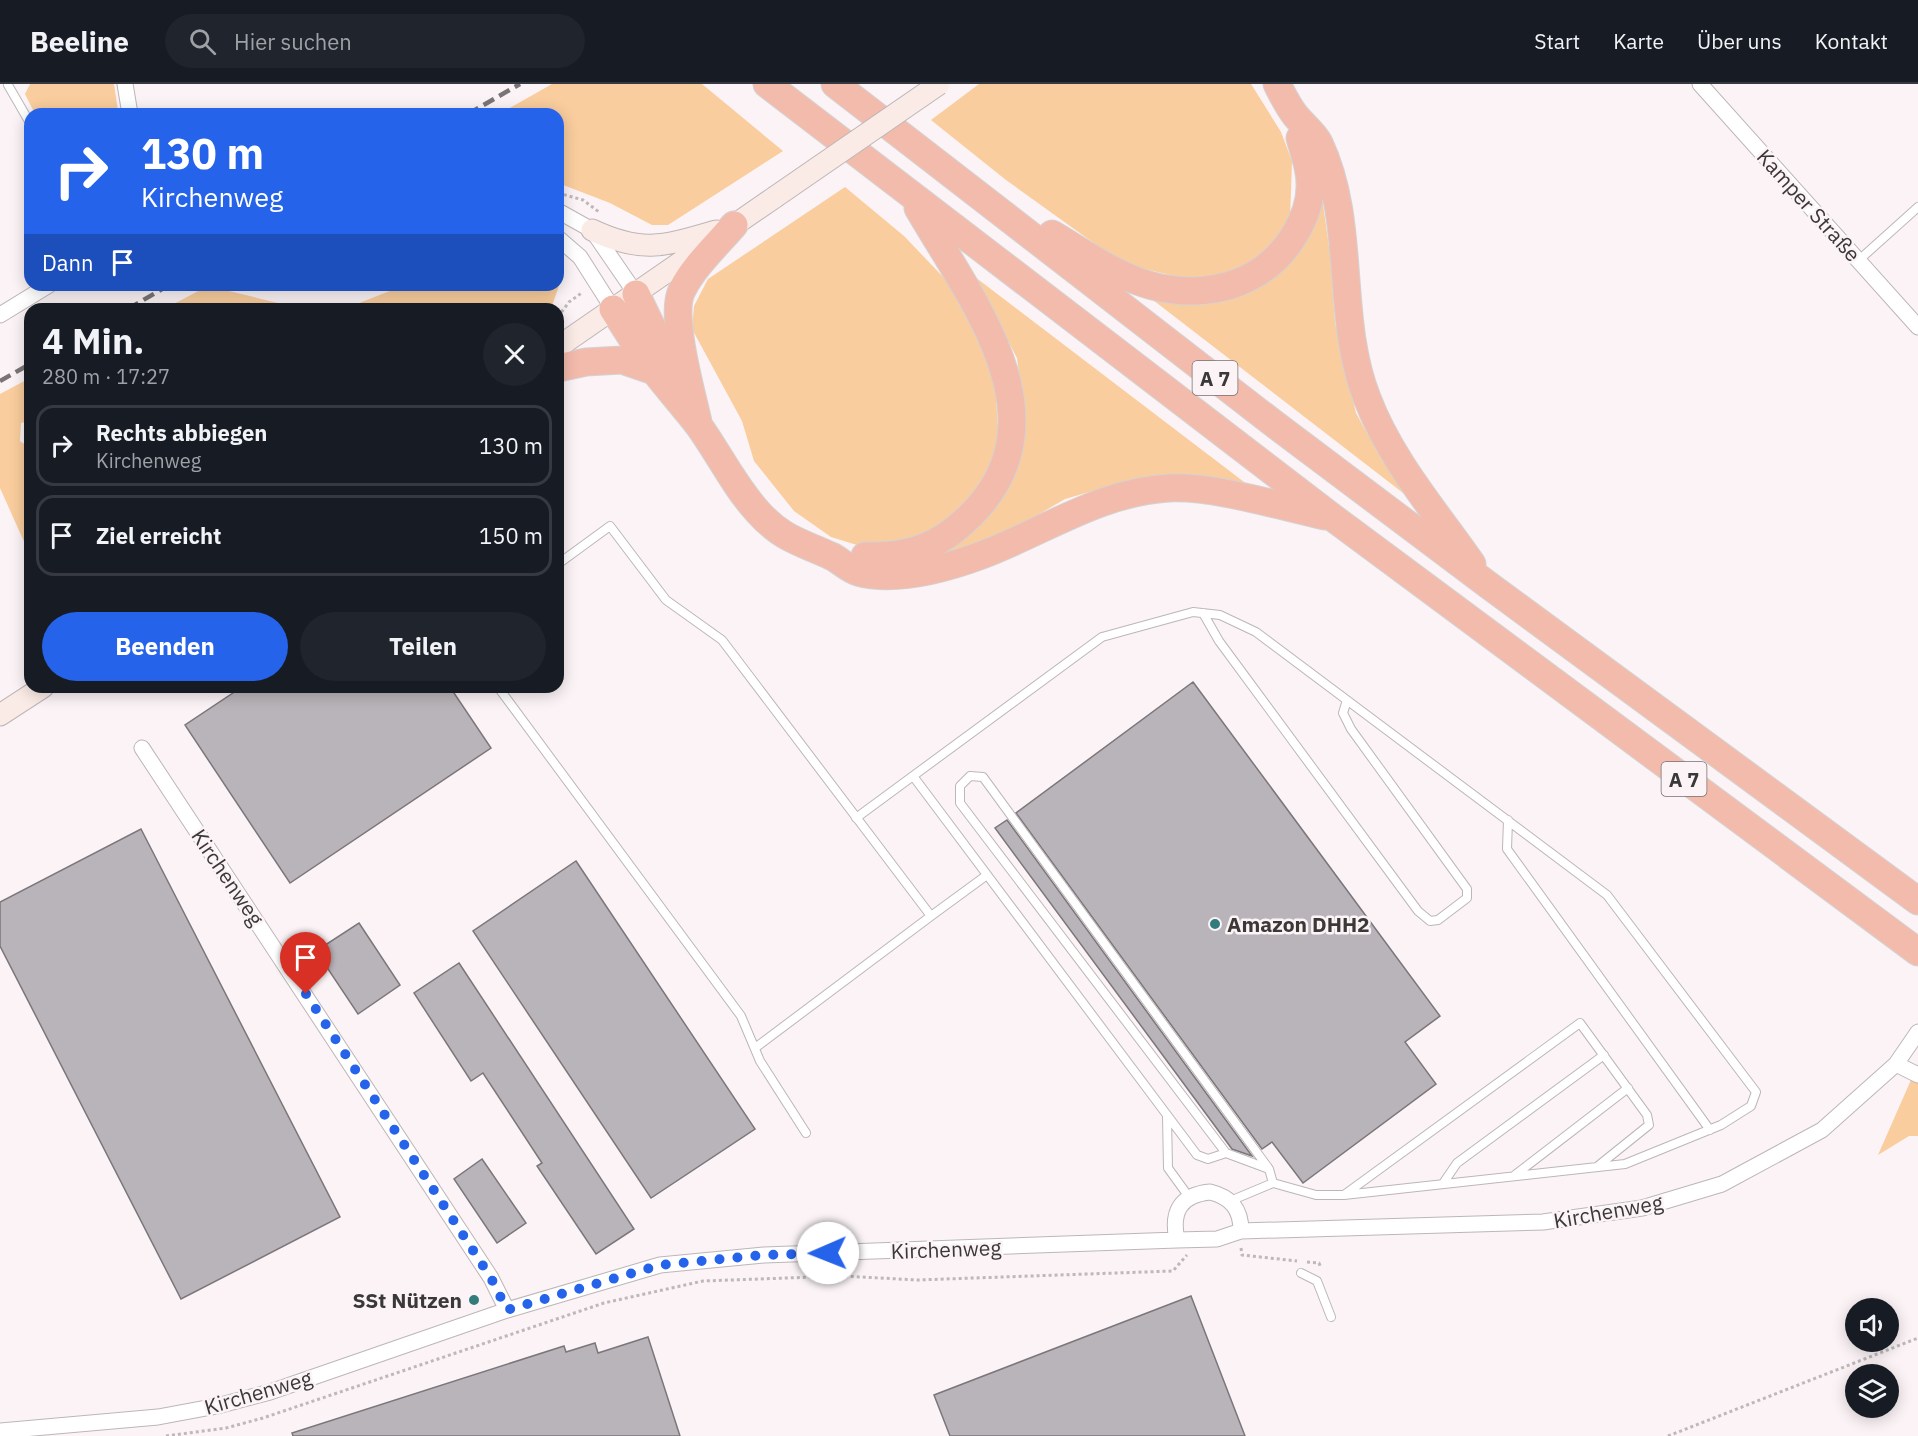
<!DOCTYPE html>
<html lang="de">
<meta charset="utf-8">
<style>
body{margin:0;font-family:"IBM Plex Sans",sans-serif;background:#20242c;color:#f1f3f6;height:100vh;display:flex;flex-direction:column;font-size:22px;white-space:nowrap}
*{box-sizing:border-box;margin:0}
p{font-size:20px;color:#9ea1a6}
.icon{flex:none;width:33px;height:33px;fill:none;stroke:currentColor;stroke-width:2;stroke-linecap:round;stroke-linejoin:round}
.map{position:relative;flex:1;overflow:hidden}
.side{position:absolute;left:24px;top:219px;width:540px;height:390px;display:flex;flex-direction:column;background:#171b24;border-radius:18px;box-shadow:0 3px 15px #0003}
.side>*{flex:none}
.hud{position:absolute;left:24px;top:24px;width:540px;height:183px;border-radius:18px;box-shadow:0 3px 15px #0003;background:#2563eb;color:#fff;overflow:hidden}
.buttons{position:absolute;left:1845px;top:1214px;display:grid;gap:12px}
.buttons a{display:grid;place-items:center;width:54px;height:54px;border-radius:50%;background:#171b24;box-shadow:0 3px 15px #0003;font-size:30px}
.pin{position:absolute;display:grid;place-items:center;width:51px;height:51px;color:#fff;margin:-62px -26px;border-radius:50% 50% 50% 0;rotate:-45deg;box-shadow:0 0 6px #0007}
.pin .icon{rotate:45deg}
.me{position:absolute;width:66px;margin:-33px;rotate:269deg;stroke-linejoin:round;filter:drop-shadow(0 0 4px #0008)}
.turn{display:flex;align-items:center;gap:21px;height:126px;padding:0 18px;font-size:27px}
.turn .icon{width:78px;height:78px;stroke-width:2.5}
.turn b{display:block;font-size:42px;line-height:51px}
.then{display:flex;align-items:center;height:57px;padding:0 18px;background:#0003;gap:12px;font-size:22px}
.round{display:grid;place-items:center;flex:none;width:63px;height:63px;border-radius:32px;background:#20242c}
.headline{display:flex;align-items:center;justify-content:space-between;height:102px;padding:0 18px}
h1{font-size:36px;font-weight:700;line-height:45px}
.action{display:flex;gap:12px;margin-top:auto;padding:12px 18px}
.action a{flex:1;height:69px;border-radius:36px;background:#2563eb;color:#fff;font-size:24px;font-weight:700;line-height:69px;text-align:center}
.action a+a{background:#20242c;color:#f1f3f6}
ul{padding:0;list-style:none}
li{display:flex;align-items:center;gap:18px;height:81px;margin:0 12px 9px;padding:0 6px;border:3px solid #363941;border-radius:18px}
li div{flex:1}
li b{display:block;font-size:22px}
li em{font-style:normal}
header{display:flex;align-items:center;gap:36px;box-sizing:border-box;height:84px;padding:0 30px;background:#171b24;border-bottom:2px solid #363941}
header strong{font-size:28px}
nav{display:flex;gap:33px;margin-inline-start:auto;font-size:21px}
.search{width:420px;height:54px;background:#20242c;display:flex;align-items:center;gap:15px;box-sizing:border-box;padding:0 21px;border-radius:33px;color:#9ea1a6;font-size:22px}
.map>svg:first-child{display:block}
.green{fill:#f9cd9d}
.building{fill:#b9b4b9;stroke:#7b767a;stroke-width:1.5}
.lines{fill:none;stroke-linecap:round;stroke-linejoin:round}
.service-casing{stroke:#bdb6b7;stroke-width:10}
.minor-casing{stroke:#bdb6b7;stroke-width:17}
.secondary-casing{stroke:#bdb6b7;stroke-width:23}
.motorway-casing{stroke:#d4d3d3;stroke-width:29}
.path{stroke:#beb8b9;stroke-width:3;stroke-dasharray:3 3;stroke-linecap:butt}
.service{stroke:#fff;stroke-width:8}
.minor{stroke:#fff;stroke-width:15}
.secondary{stroke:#fbebe6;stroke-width:21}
.motorway{stroke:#f3bbac;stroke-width:27}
.rail{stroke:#797475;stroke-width:4.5;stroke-dasharray:12 6;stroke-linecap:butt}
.secondary-bridge-casing{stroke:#bdb6b7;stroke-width:23;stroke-linecap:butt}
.secondary-bridge{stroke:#fbebe6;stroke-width:21}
.route{stroke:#2563eb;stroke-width:10;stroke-dasharray:0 18}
.poi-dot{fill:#337c7e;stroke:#fbf3f5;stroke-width:2}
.labels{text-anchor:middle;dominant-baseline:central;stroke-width:5;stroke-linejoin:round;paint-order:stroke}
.shield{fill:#fbf3f5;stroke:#757071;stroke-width:1.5}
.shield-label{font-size:20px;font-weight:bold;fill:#3b3838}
.street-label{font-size:21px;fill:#3b3838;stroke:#fbf3f5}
.poi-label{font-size:21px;font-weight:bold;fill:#3b3838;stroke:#fbf3f5;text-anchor:start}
</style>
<header>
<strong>Beeline</strong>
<div class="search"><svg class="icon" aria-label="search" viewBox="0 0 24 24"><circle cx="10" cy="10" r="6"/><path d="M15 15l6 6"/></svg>Hier suchen</div>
<nav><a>Start</a><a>Karte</a><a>Über uns</a><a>Kontakt</a></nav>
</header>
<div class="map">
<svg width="1918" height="1352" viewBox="0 0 1918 1352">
<rect width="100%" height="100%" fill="#fbf3f5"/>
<!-- green -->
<path class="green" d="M30,0H114L118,27L80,24L79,30H35L25,10Z
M552,0H702L783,67L668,141H652L610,119L558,99V30H499Z
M979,0H1251L1281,48L1292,77L1290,136L1261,176L1225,192L1192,196L1123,180L1006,96L931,36Z
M845,103L904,152L946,196L974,239L995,299L998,343L995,379L974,410L938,442L903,458L857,461L831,453L794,427L754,377L742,337L692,245L694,222L708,195Z
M1322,113L1330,170L1335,239L1356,329L1383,378L1420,422L1153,216L1202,221L1261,203L1302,164Z
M558,192L561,196L552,222L548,225H344L405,201H558Z
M975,193L1248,401L1186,394L1134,395L1065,415L986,461L934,472L976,446L1012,393L1026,343L1017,274Z
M208,202L303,225H164Z
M30,294V337L21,339L20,357L30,364V471L0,404V310Z
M1918,980V1052H1909L1878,1071Z"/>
<!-- building -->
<path class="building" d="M1193,598L1440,932L1405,958L1436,1000L1303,1099L1272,1058L1262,1065L1016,729Z
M242,603H450L491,664L290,799L185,641Z
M1007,736L1252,1072L1232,1065L995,744Z
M141,745L340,1133L181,1215L0,862V818Z
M576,777L755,1045L651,1114L473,847Z
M359,839L400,901L358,930L316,867Z
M459,879L634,1145L596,1170L537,1082L542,1079L483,989L471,997L414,909Z
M482,1075L526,1139L497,1159L454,1095Z
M1191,1212L1245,1352H950L934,1311Z
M648,1253L680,1352H293L292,1349L564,1262L566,1268L595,1259L598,1269Z"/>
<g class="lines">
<defs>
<path id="service" d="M8,1L30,39
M1859,176L1918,123
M558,480L610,442L666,516L722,556L931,832L755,964
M1203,529L1219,557L1418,827L1430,837L1438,836L1467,814V805L1351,645L1343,629L1347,616
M498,603L741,932L760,977L806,1049
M856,734L913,692
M1508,736L1507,765L1710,1046
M931,832L987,791
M1167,1032L1168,1084L1189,1113
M1226,1069L1208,1075L1197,1071L913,692L1102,553L1193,528L1220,531L1256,548L1607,811L1756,1008L1751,1022L1721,1041L1625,1080L1344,1111
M1269,1085L983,693L970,692L960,702V719L1226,1069L1269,1085L1273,1099
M1515,1091L1628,1004
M1444,1098L1457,1079L1604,971
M1230,1117L1273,1099L1316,1111H1344L1580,939L1647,1031L1649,1041L1598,1082
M1301,1189L1317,1197L1331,1233"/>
<path id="minor" d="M125,0L130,30
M1700,0L1918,243
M558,127L592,146L636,210
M558,154L580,173L613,225
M0,231L49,201
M142,664L491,1194L507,1226
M1896,980L1918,991
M1210,1108C1231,1113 1241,1125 1241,1147L1217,1155L1177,1156C1171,1128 1180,1111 1210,1108Z
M1241,1147L1543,1138L1642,1124L1722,1100L1822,1046L1896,980L1918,948
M0,1347L158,1333L217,1322L270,1308L507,1226L660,1181L764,1171L1177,1156"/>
<path id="secondary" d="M592,146C643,170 664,162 716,147
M558,263L775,113
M0,631L43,603"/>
<path id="motorway" d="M767,0L1332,433L1918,868
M835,0L1273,339L1487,500L1918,817
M1277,0C1282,10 1288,22 1295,31C1302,40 1314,49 1319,59C1357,139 1335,233 1367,314C1390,375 1435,427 1472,480
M1052,150C1086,170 1121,196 1161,204C1215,214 1266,198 1295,150C1304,135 1311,117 1310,99C1310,83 1304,69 1300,54
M636,210L678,298
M613,225C627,246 640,269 656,289C670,307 685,324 699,342C719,370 735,403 758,428C782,455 801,458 831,472C840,476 848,485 858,488C896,499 947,484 982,471C1045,447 1100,408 1169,404C1215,402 1279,422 1325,432
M558,284L586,278L622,276L654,287
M698,338C692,310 669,231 682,206C694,182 716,162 734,141
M865,472C910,473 939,463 971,431C1068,334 969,213 918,124"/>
</defs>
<!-- service casing -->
<use href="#service" class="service-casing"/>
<!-- minor casing -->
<use href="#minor" class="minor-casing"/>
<!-- secondary casing -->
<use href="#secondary" class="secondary-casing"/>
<!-- motorway casing -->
<use href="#motorway" class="motorway-casing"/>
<!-- path -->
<path class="path" d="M558,109L583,116L599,128
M558,233L569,218L583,208
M1241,1164L1242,1171L1297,1177
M1307,1178L1319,1179L1321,1184
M166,1352L226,1344L263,1334L604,1219L703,1197L843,1192L917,1196L1173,1187L1187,1171
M1668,1352L1918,1254"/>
<!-- service -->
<use href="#service" class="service"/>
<!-- minor -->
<use href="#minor" class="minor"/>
<!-- secondary -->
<use href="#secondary" class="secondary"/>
<!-- motorway -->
<use href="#motorway" class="motorway"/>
<!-- rail -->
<path class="rail" d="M468,30L520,0
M128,225L169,201
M0,297L30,280"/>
<defs>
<path id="secondary-bridge" d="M775,113L939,0"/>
</defs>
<!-- secondary-bridge casing -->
<use href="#secondary-bridge" class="secondary-bridge-casing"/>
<!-- secondary-bridge -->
<use href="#secondary-bridge" class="secondary-bridge"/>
</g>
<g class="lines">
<!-- route -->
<path class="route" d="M306,910L491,1194L507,1226L660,1181L764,1171L828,1169"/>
</g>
<!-- markers -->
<g class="poi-dot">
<circle cx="1215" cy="840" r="6"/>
<circle cx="474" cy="1216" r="6"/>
</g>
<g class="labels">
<!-- shield labels -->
<g class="shield">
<rect x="1192.5" y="277" width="45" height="34" rx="4.5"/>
<rect x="1661.5" y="678" width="45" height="34" rx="4.5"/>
</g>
<g class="shield-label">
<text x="1215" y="294">A 7</text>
<text x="1684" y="695">A 7</text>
</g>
<!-- street labels -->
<g class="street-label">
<text transform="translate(1809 121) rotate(48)">Kamper Straße</text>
<text transform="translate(228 793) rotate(56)">Kirchenweg</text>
<text transform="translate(1608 1127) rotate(-10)">Kirchenweg</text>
<text transform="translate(946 1165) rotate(-2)">Kirchenweg</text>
<text transform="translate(258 1308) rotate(-16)">Kirchenweg</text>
</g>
<!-- poi labels -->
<g class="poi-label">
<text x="1227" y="840">Amazon DHH2</text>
<text x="462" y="1216" text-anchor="end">SSt Nützen</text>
</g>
</g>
</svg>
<div class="buttons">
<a><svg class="icon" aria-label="sound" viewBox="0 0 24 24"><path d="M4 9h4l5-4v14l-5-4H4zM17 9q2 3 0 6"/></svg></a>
<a><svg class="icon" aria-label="layers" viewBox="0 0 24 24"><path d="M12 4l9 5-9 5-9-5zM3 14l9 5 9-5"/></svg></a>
</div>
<div class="pin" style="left:306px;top:910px;background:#d93025"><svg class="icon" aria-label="arrive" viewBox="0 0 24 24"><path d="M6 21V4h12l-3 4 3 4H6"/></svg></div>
<svg class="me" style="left:828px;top:1169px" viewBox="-20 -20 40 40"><circle r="19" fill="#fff"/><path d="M0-13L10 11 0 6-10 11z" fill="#2563eb"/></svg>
<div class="hud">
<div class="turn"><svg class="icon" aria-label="right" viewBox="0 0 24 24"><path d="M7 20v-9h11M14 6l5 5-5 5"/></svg><div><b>130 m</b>Kirchenweg</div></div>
<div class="then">Dann<svg class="icon" aria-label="arrive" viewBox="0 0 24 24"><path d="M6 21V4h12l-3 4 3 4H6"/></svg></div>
</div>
<section class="side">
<div class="headline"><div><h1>4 Min.</h1><p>280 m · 17:27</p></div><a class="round"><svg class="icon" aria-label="close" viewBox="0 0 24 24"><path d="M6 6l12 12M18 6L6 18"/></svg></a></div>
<ul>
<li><svg class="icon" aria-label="right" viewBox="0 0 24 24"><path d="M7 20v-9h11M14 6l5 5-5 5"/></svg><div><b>Rechts abbiegen</b><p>Kirchenweg</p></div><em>130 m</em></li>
<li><svg class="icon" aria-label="arrive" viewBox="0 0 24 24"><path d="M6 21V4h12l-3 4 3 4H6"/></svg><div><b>Ziel erreicht</b></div><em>150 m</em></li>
</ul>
<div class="action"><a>Beenden</a><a>Teilen</a></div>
</section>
</div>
